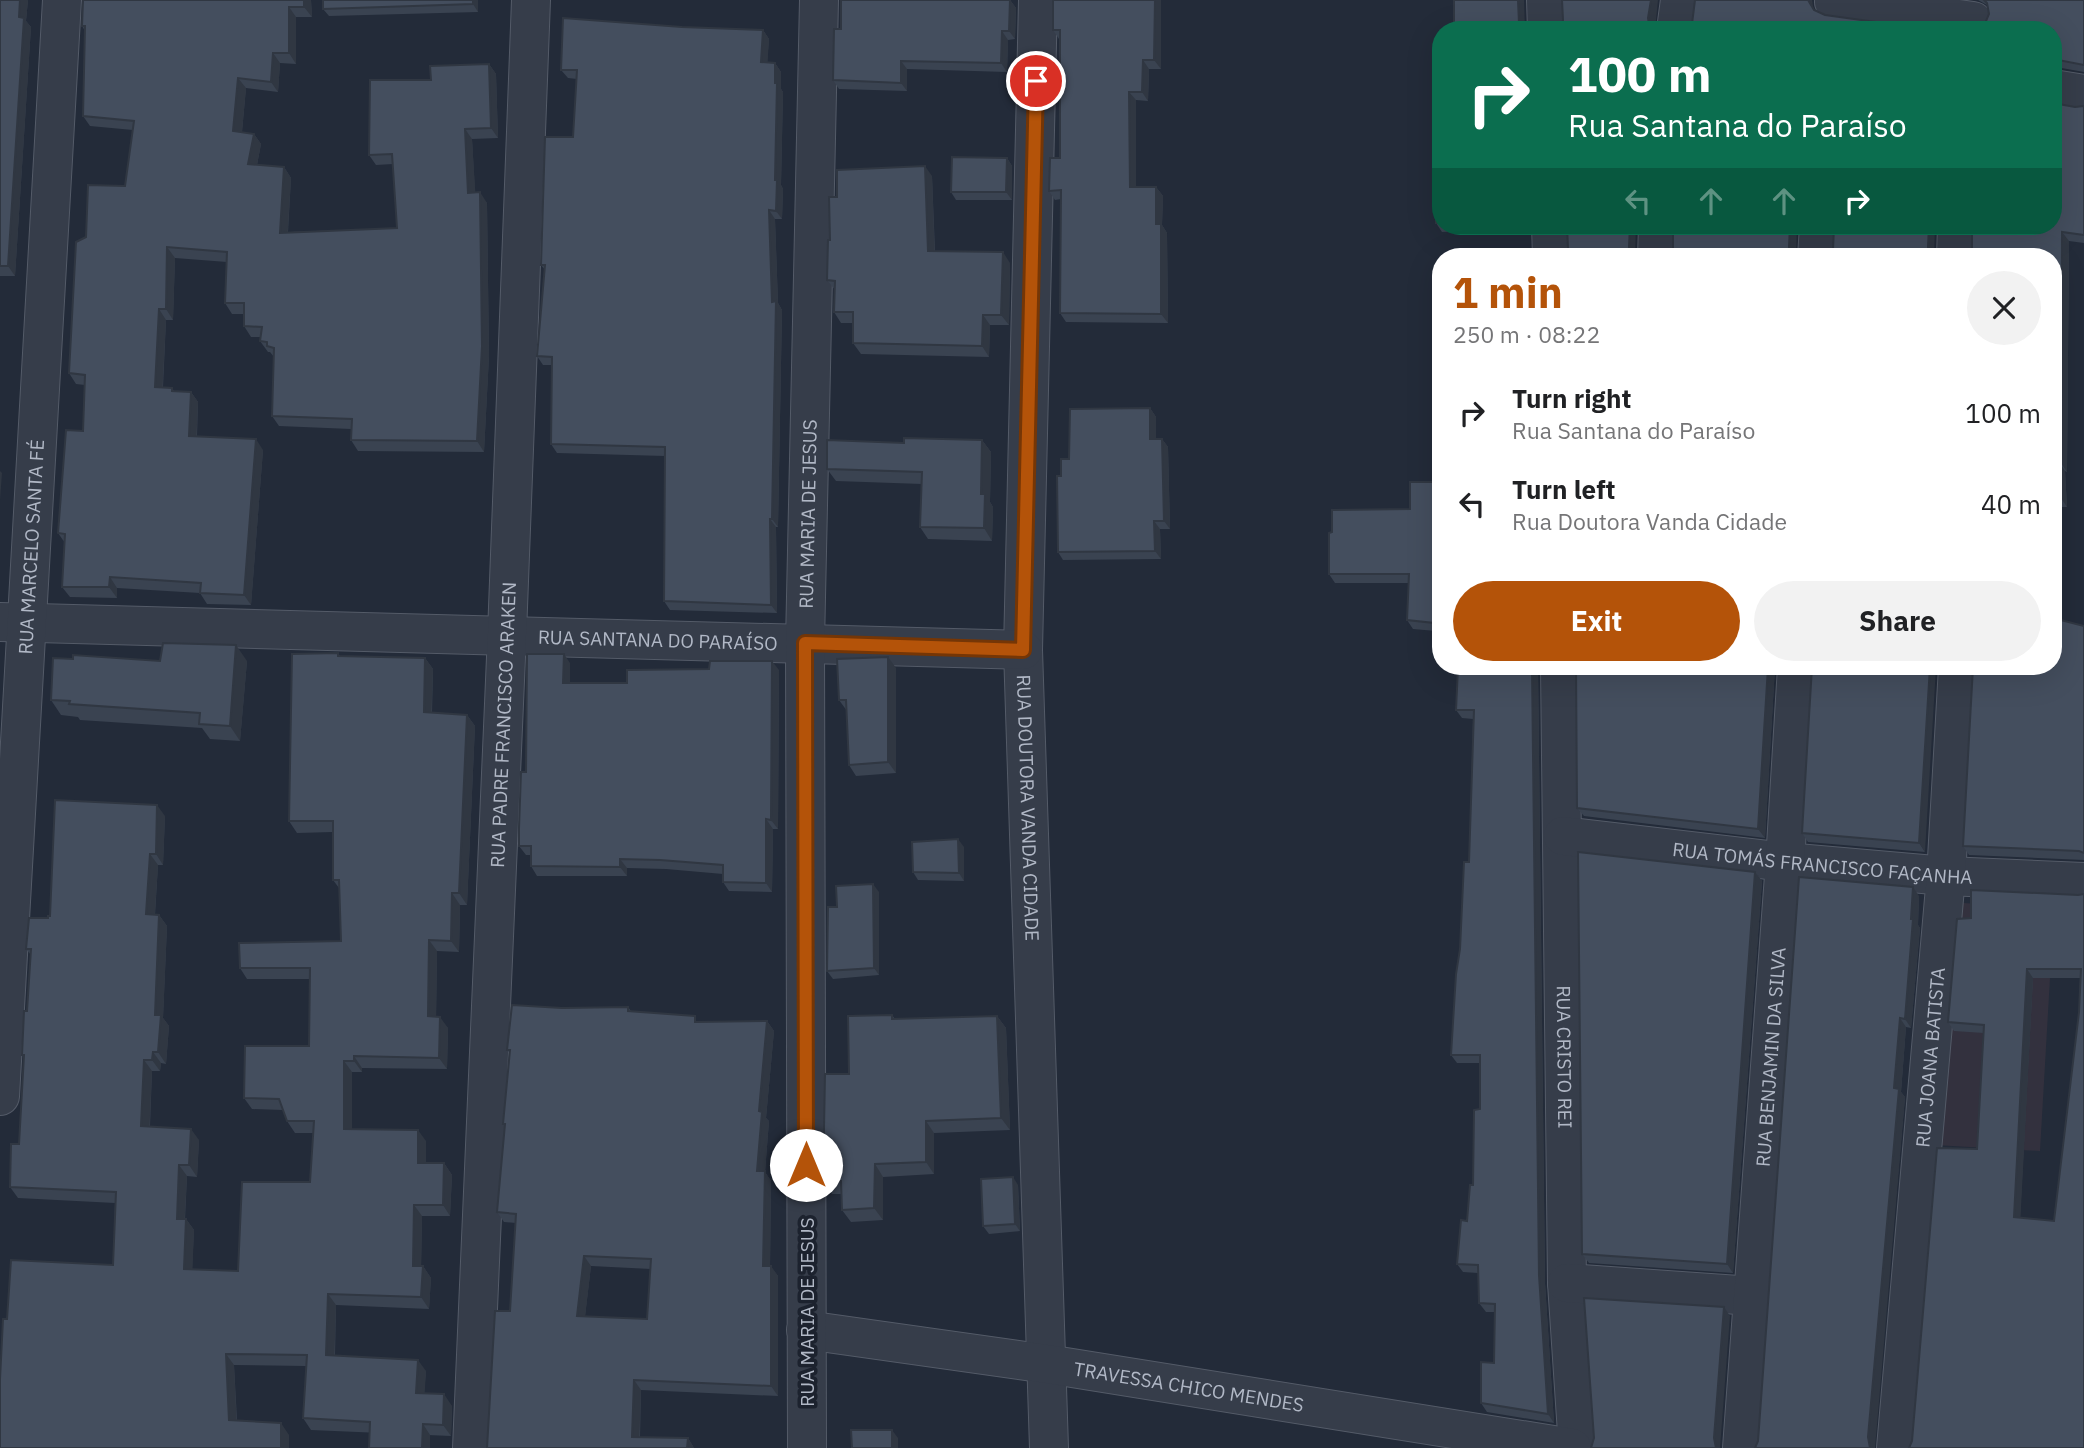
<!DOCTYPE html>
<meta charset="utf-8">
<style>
body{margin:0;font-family:"IBM Plex Sans",sans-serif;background:#f2f2f2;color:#202124;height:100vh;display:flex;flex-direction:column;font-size:26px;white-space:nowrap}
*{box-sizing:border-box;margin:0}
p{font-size:23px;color:#757577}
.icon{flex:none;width:38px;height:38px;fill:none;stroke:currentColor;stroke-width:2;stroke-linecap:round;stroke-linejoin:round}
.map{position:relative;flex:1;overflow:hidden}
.panel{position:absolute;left:1432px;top:248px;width:630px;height:427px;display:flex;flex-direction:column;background:#fff;border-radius:28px;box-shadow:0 7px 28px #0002}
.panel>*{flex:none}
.guide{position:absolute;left:1432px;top:21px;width:630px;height:214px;border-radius:28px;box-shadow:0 7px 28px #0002;background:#0b6e4f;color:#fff;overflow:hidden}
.pin{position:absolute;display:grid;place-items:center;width:60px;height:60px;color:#fff;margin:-30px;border:4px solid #fff;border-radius:50%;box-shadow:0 2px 7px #0007}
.me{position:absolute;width:77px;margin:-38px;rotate:0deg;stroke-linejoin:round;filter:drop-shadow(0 0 5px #0008)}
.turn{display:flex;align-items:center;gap:24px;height:147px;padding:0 21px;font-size:32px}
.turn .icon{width:91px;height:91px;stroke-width:2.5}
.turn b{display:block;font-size:49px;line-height:60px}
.lanes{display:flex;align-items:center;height:66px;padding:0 21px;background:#0003;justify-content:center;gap:35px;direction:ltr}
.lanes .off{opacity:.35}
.round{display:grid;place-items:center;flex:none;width:74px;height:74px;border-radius:37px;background:#f2f2f2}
.overview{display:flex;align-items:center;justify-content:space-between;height:119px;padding:0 21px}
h1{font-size:42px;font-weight:700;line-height:52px;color:#b45309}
.primary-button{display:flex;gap:14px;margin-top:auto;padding:14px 21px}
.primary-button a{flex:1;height:80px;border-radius:42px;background:#b45309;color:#fff;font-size:28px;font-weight:700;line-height:80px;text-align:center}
.primary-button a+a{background:#f2f2f2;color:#202124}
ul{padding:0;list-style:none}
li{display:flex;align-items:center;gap:21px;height:91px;padding:0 21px}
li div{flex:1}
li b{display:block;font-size:26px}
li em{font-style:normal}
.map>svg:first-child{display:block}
.medical{fill:#33313e}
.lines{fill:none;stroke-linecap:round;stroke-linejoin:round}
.minor-casing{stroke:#545b68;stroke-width:40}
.minor{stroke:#363d4a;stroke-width:38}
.wall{fill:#3a4351;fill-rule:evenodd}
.shaded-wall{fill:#303742}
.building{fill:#444e5e;stroke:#303742;stroke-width:2;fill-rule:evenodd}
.route-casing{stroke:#753606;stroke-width:18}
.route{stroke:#b45309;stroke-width:12}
.labels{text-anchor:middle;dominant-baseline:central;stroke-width:7;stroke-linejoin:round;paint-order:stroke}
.street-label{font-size:19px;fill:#b1b8c6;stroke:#1c222e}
</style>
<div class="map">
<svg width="2084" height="1448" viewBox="0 0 2084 1448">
<rect width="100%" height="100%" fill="#232b39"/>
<!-- medical -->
<path class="medical" d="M1949,902L2054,909L2040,1151L1935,1145Z"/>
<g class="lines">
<defs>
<g id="minor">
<path id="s1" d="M1038,0L1023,650L1049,1448"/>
<path d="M1546,0L1547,30"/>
<path d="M1834,2L1973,21"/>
<path d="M1676,30L1680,0"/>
<path d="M2053,89L2084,94"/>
<path d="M1551,226L1552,257"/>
<path d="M1657,257L1658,226"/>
<path d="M1817,257L1819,226"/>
<path d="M1956,257L1957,226"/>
<path id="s2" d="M0,622L1023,650"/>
<path id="s3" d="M1560,667L1567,1283L1578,1448"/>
<path id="s4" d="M1563,836L1785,862L1946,876L2084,882"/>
<path id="s5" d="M0,1096L62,0"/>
<path d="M1567,1283L1753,1296"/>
<path id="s6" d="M806,1330L1047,1364L1572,1448"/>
<path id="s7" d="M472,1448L507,634L531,0"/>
<path id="s8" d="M807,1448L805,643L819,0"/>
<path id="s9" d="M1742,1448L1785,862L1797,667"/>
<path id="s10" d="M1896,1448L1946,876L1958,667"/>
</g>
</defs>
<!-- minor casing -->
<use href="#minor" class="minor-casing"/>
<!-- minor -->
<use href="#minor" class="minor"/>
</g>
<!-- wall -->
<path class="wall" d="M0,0H28L26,21L31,27L15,276H0Z
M83,0H311L312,17H296V64L280,63L278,92L246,88L242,132L254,134L261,144L257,165L284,167L291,178L288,232L397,228L393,164L376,165L369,155L431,80L489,64L496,74L498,138L472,139L475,192L487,203L489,356L484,452L358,451L351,440V429L279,426L272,416L274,357L270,352H268L260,341L261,337H251L244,326V314H232L225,303L227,262L175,258L173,320H166L163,387L172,388L174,391L191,392L198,402L197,436L263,450L251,605L207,604L200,593L117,588V598L70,597L62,587L65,543L58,533L83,431L85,385L76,384L69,373L86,237L125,186L133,130L90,126L83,116L85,31L82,26Z
M478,0V12L329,16L323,9Z
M1010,0L1016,8L1015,39L1008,40L1007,72L907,69V91L839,89L833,80L841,29Z
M1053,0H1161V69H1149L1148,101L1136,100V187H1156L1163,196L1162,225L1167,233L1168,323L1066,322L1060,313L1061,199L1055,200L1049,191L1060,158V39H1059L1053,30Z
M1978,0H2084V72L2056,67L2053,68V30L1984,26L1989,14L1987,5Z
M682,27L763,30L769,39L767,63H775L781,72V89L783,92L781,185L783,189L782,219H775L778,303L782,310L778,527H776L777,613L670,610L664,601L665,456L557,453L551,444L552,365H543L537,356L545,270L541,265L573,137L577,79L568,78L561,70Z
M2084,106V243L2069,241L2067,472L2065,471L2067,507H2059V513L2053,512V257L2075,107Z
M1007,158L1012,166V200H956L951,192Z
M932,176L935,251L1010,263L1009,325H990L989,357L861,354L853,343V323H841L834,312L835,290L827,280L837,197Z
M1440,194V226H1530L1529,227L1442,232L1436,223Z
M1150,408L1156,417V439H1162L1168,447L1170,529H1160L1161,559L1063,560L1058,552L1061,476L1069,459Z
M982,440L991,452L990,502L993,507L992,541L928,539L920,527L922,484L836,481L827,469L904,443Z
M1440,482V638L1436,631L1413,629L1407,620L1409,583H1335L1329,574L1410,509Z
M2055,619L2084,626V860L1969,855L1963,846Z
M338,653L340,656L425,658L433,669L432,713L467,715L475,726L467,905H460L459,952L437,951L436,1017L448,1028L447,1069L362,1068V1072H352V1130L426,1141V1163H444L452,1175L450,1216H422L421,1266H423L431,1278L429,1309L336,1305L335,1355L426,1371L424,1393L452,1406L451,1436L311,1430L303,1418L306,1366L234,1365L237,1420L289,1435V1448H0L7,1319L113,1265L115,1203L18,1198L10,1187L19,1144L24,1058L22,1055L27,1011L31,955L26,949L48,918L165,816L163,865H158L155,915H159L167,926L163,1018L169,1026L166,1064L161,1063L160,1071H152L150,1126L199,1140L197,1177L187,1176L185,1219H186L194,1230L192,1270L238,1271L310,1182L314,1133H295L287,1121L283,1110L252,1109L244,1098L309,1046L310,979H247L240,968L341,941L339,888L333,880V832L297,833L289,821Z
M73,659L160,661H247L240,741L210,739L202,728L80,720L78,717L61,715L51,700Z
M570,663V683H627L779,670L778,829H773L772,892L729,891L723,882V874L666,869L627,868V876H537L531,866V855H526L519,846L526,772Z
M1458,667H1538L1545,1283L1554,1423L1487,1412L1481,1403L1494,1363L1495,1312H1486L1479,1303L1478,1273L1463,1272L1457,1264L1467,1221L1473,1185L1480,1109V1063H1457L1451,1055L1460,949L1469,862L1473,719L1462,718L1456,710Z
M1775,667L1765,838L1584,816L1577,808Z
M1812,667L1925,852L1808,842L1802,833Z
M896,668V773L856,776L849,765L847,711L839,700Z
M964,847V881L918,880L913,872Z
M1755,872L1762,881L1733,1273L1589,1263L1582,1254Z
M879,892V975L833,979L827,971L837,907Z
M2084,894V1448L1912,1441L1977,1149L1984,1033L1954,1031L1948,1022L1971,918ZM2033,978H2080L2079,1012L2054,1221L2020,1218Z
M1919,896L1918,925L1920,928L1911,1028L1906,1027L1901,1092L1905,1097L1874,1446L1755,1448Z
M628,1007L631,1011L699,1022L767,1021L774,1031L766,1118L769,1121L765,1172L771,1181L770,1266L778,1276V1396L641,1390L640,1437L688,1438L694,1448H487L510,1311L516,1223L504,1222L497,1212L505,1127L503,1124L510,1053L507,1050L562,1008ZM591,1266L651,1269L647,1319L585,1316Z
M892,1015L895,1019L997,1016L1006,1028L1010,1130L934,1133V1174L883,1177V1220L851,1222L842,1210V1194H832L823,1182L849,1074Z
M1018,1185L1020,1231L989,1234L983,1226Z"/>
<!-- shaded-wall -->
<path class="shaded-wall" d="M20,0H28L26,21L31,27L15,276L8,266Z
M304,0H311L312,17L304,7Z
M473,0H478V12L473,4Z
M1010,0L1016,8L1015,39L1009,31Z
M1155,0H1161V69L1154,60Z
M1518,0H1524L1525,30H1522L1519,23Z
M1651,0H1658L1655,30H1650L1648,18Z
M1808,0H1812L1814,11L1808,2Z
M289,7L296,17V64L289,53Z
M763,30L769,39L767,71L761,62Z
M1002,31L1008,40L1007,72L1001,63Z
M273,53L280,63L278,92L271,82Z
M1143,60L1149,69L1148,101L1142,92Z
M901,61L907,69V91L901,83Z
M775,63L781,72V89L783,92L781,185L783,189L782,219L776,211L775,180Z
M489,64L496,74L498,138L491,128Z
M238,78L246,88L241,142L233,131Z
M1129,92L1136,100V196L1130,187Z
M465,129L472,139L476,203L468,193Z
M254,134L261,144L255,175L248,164Z
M1007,158L1012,166V200L1006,192Z
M925,166L932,176L935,262L928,251Z
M284,167L291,178L287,243L280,233Z
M1156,187L1163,196L1162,225L1167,233L1168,323L1161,314L1156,224Z
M480,192L487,203L489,356L484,452L477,441Z
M769,210L775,219L778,303L782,310L778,527L772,519V302Z
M1630,226H1636L1635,257H1631L1629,247Z
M1790,226H1797L1796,257H1791L1789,247Z
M1929,226H1935L1934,257H1930L1928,247Z
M2062,232L2069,241L2067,472L2061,463Z
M167,247L175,258L173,320L166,309Z
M1003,252L1010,263L1009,325L1001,315Z
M159,309L166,320L162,397L155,387Z
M983,315L990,325L989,357L982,346Z
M191,392L198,402L196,446L189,436Z
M1150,408L1156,417V448L1150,439Z
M256,439L263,450L251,605L244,595Z
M1162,439L1168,447L1170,529L1164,521Z
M982,440L991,452L990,502L993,507L992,541L984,528L981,494Z
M2059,462L2065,471L2067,507L2061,498Z
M0,471L2,473L0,500Z
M2053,498L2059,507V513L2053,504Z
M770,519L776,527L777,613L771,605Z
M1154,521L1160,529L1161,559L1155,551Z
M110,577L117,588V598L109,587Z
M236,645L247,661L240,741L230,726Z
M564,654L570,663V693L563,683Z
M888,657L896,668V773L888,762Z
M425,658L433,669L431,724L424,712Z
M772,661L779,670L778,829L771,820Z
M1532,667H1538L1545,1283L1554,1423L1548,1414L1539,1275Z
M1768,667H1775L1765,838L1758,829Z
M1930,667H1936L1925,852L1919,843Z
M467,715L475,726L467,905L459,893Z
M157,805L165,816L163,865L156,854Z
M766,819L773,829L772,892L766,883Z
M958,839L964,847V881L959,873Z
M150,854L158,865L154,926L146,914Z
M620,859L627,868V876L620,867Z
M1755,872L1762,881L1733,1273L1727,1264Z
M873,884L879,892V975L874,968Z
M1913,887L1919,896L1918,925L1920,928L1911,1028L1905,1019Z
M452,893L460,905L459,952L451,941Z
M159,915L167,926L163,1018L169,1026L166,1064L158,1052L155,1015Z
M429,940L437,951L436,1028L428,1016Z
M2027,969L2033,978L2020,1226L2014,1217Z
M997,1016L1006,1028L1010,1130L1001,1118Z
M440,1017L448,1028L447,1069L439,1058Z
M1900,1018L1906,1027L1901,1092L1905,1097L1875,1448H1870L1868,1437Z
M767,1021L774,1031L766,1118L769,1121L765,1172L771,1181L770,1276L763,1266L757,1171L759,1111Z
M153,1052L161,1063L160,1071L152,1060Z
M354,1056L362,1068V1072L354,1061Z
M144,1060L152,1071L149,1137L141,1126Z
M344,1061L352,1072V1141L344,1129Z
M926,1121L934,1133V1174L926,1162Z
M191,1129L199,1140L197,1177L189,1165Z
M418,1130L426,1141V1174L418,1163Z
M444,1163L452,1175L450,1216L443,1205Z
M875,1164L883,1177V1220L874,1208Z
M179,1165L187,1176L184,1230L177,1219Z
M1013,1177L1018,1185L1020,1231L1015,1224Z
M414,1205L422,1216L421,1278L413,1266Z
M186,1219L194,1230L192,1281L184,1269Z
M584,1256L591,1266L584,1326L577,1316Z
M423,1266L431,1278L429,1309L421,1297Z
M771,1266L778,1276V1396L771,1386Z
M328,1294L336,1305L334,1366L326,1355Z
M1724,1307L1730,1316L1720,1448H1716L1714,1438Z
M226,1354L234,1365L237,1431L229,1420Z
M418,1360L426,1371L424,1404L416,1393Z
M634,1380L641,1390L639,1447L632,1437Z
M444,1394L452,1406L451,1436L443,1425Z
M281,1423L289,1435V1448H281Z
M423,1424L430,1435V1448H422Z
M892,1430L898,1438V1448H892Z
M688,1438L694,1448H687Z"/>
<!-- building -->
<path class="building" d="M0,0H20L19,17L24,18L8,266H0Z
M83,0H304V7H289V53H273L271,82L238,78L233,131L254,134L248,164L284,167L280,233L397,228L392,154L369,155L370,80H431L430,66L489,64L491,128L465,129L468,193L480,192L482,346L477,441L351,440L352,419L272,416L274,348L267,346V342L260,341L262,327L244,326V303H225L227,252L167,247L166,309H159L155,387L172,388V391L191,392L189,436L256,439L244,595L200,593L201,583L110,577L109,587H62L65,534L58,533L66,430L83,431L85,375L69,373L76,242L86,237L88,185L125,186L134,121L83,116L85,26H82Z
M323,0H473V4L323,9Z
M841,0H1010L1009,31H1002L1001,63L901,61V83L833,80L834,29H841Z
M1053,0H1155L1154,60H1143L1142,92H1129L1130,187H1156V224H1161V314L1060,313L1061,190L1049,191L1050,158H1060V30H1053Z
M1454,0H1518L1519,23L1522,30H1454Z
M1562,0H1651L1648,18L1650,30H1559L1563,20Z
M1695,0H1808L1814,10L1825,15L1934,30H1689L1692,24Z
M1984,0H2084V65L2053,59V30H1979L1984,26L1989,14L1987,3Z
M563,18L682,27L763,30L761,62L775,63V83H777L775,180H777L776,211L769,210L772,302L776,301L772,519H770L771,605L664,601L665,447L551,444L552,357L537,356L545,265H541L545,137H573L577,70H561Z
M2053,103L2075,107L2084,106V235L2062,232L2061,463L2059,462L2061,498H2053V504V257H1969L1972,249V226H2053Z
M952,157L1007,158L1006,192H951Z
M925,166L928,251L1003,252L1001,315H983L982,346L853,343V312H834L835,281L827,280L828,240H830L829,197H837V170Z
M1436,194H1440V223H1436Z
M1567,226H1630L1629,247L1631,257H1565L1568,248Z
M1673,226H1790L1789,247L1791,257H1670L1673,249Z
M1834,226H1929L1928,247L1930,257H1830L1833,250Z
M1150,408V439H1162L1164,521H1154L1155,551L1058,552L1057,476H1061V459H1069L1070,409Z
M904,438L982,440L981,494H985L984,528L920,527L922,472L827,469V440L904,443Z
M1410,482H1440V629H1434V623L1407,620L1409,574H1329V533L1332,532V510L1410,509Z
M2053,618L2084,626V853L2079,851L1963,846L1973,667H2053Z
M163,643L236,645L230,726L199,724L200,713L69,704L70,701L51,700L53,658L73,659V655L160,661Z
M338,653V656L425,658L424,712L467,715L459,893H452L451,941L429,940L428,1016L440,1017L439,1058L354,1056V1061H344V1129L418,1130V1163H444L443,1205H414L413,1266H423L421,1297L328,1294L326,1355L418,1360L416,1393L444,1394L443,1425L423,1424L422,1448H369L370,1422L303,1418L307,1355L226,1354L229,1420L281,1423V1448H0V1379L3,1319H7L11,1260L113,1265L116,1192L10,1187L11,1144H19L24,1055H22L24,1011H27L31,949H26L29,918H48V916H50L55,800L157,805L156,854H150L146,914L159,915L155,1015H161L158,1052H153L152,1060H144L141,1126L191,1129L189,1165H179L177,1219H186L184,1269L238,1271L242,1182H310L314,1121H287L279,1099L244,1098L245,1046H309L310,968H240L239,943L341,941L339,880H333V821H289L292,654Z
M527,654H564L563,683H627V670L709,669L710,661H772L771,820L766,819V883L723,882V865L660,860L620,859V867L531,866V846H519V828L521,772H526Z
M888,657V762L849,765L846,700H839L837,659Z
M1458,667H1532L1539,1275L1548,1414L1481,1403V1362L1494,1363L1495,1304L1479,1303L1478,1265L1457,1264L1461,1220L1467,1221L1470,1185H1473L1474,1110L1480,1109V1055H1451L1456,974L1460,949L1464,862H1469L1474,710H1456Z
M1576,667H1768L1758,829L1577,808Z
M1812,667H1930L1919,843L1802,833Z
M958,839L959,873L913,872L912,842Z
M1578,852L1755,872L1727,1264L1582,1254Z
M1799,877L1913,887L1911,919H1913L1905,1019L1900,1018L1894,1088L1899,1089L1868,1437L1870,1448H1755L1758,1441Z
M873,884L874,968L827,971L828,907H837L836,886Z
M1971,890L2078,895L2084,894V1448H1909L1912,1441L1937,1148L1977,1149L1984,1025L1948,1022L1957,919L1971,918ZM2027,969H2081L2079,1012L2054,1221L2014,1217Z
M512,1005L562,1008L628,1007V1011L695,1016V1022L767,1021L759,1111L762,1112L757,1171H765L763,1266H771V1386L634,1380L632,1437L688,1438L687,1448H487L495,1311H510L516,1214L497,1212L505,1124H503L510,1050H507ZM584,1256L651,1259L647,1319L577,1316Z
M892,1015V1019L997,1016L1001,1118L926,1121V1162L875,1164L874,1208L842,1210L841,1181L823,1182L825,1074H849L848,1016Z
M1013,1177L1015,1224L983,1226L981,1179Z
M1584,1298L1724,1307L1714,1438L1716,1448H1591L1594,1438Z
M851,1430H892V1448H852Z"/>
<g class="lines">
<defs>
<path id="route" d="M806,1165L805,643L1023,650L1036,81"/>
</defs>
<!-- route casing -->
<use href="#route" class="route-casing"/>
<!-- route -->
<use href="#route" class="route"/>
</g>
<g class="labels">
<!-- street labels -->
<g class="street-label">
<text stroke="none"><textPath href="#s8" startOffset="934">RUA MARIA DE JESUS</textPath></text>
<text stroke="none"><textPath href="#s5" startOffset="550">RUA MARCELO SANTA FÉ</textPath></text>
<text stroke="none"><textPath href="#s2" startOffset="658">RUA SANTANA DO PARAÍSO</textPath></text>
<text stroke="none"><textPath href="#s7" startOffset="724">RUA PADRE FRANCISCO ARAKEN</textPath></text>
<text stroke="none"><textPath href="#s1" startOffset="808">RUA DOUTORA VANDA CIDADE</textPath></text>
<text stroke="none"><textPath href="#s4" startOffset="261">RUA TOMÁS FRANCISCO FAÇANHA</textPath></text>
<text stroke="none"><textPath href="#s9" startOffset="392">RUA BENJAMIN DA SILVA</textPath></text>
<text stroke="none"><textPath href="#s3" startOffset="390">RUA CRISTO REI</textPath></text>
<text stroke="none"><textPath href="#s10" startOffset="392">RUA JOANA BATISTA</textPath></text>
<text transform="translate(807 1312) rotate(-90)">RUA MARIA DE JESUS</text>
<text stroke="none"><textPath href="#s6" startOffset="387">TRAVESSA CHICO MENDES</textPath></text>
</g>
</g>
</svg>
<div class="pin" style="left:1036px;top:81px;background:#d93025"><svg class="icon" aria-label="arrive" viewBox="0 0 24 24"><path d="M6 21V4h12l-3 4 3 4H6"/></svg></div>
<svg class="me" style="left:806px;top:1165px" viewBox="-20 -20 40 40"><circle r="19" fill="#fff"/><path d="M0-13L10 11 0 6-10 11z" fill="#b45309"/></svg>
<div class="guide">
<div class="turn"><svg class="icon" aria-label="right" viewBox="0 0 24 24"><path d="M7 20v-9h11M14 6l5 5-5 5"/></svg><div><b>100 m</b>Rua Santana do Paraíso</div></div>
<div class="lanes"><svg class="icon off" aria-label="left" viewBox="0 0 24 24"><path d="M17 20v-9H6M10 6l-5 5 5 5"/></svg><svg class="icon off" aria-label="ahead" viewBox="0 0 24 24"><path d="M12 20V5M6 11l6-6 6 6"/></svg><svg class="icon off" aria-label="ahead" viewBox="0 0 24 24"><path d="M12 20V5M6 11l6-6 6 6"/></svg><svg class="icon" aria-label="right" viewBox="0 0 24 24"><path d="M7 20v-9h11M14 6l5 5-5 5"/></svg></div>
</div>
<section class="panel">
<div class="overview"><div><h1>1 min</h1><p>250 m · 08:22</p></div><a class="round"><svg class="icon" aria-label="close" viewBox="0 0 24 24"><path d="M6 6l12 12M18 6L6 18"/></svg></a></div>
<ul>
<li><svg class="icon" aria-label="right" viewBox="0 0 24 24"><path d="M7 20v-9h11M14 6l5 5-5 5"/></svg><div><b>Turn right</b><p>Rua Santana do Paraíso</p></div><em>100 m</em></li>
<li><svg class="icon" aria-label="left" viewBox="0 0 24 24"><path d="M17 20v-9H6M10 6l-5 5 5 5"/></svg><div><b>Turn left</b><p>Rua Doutora Vanda Cidade</p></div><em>40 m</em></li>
</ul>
<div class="primary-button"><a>Exit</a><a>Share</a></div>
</section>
</div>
